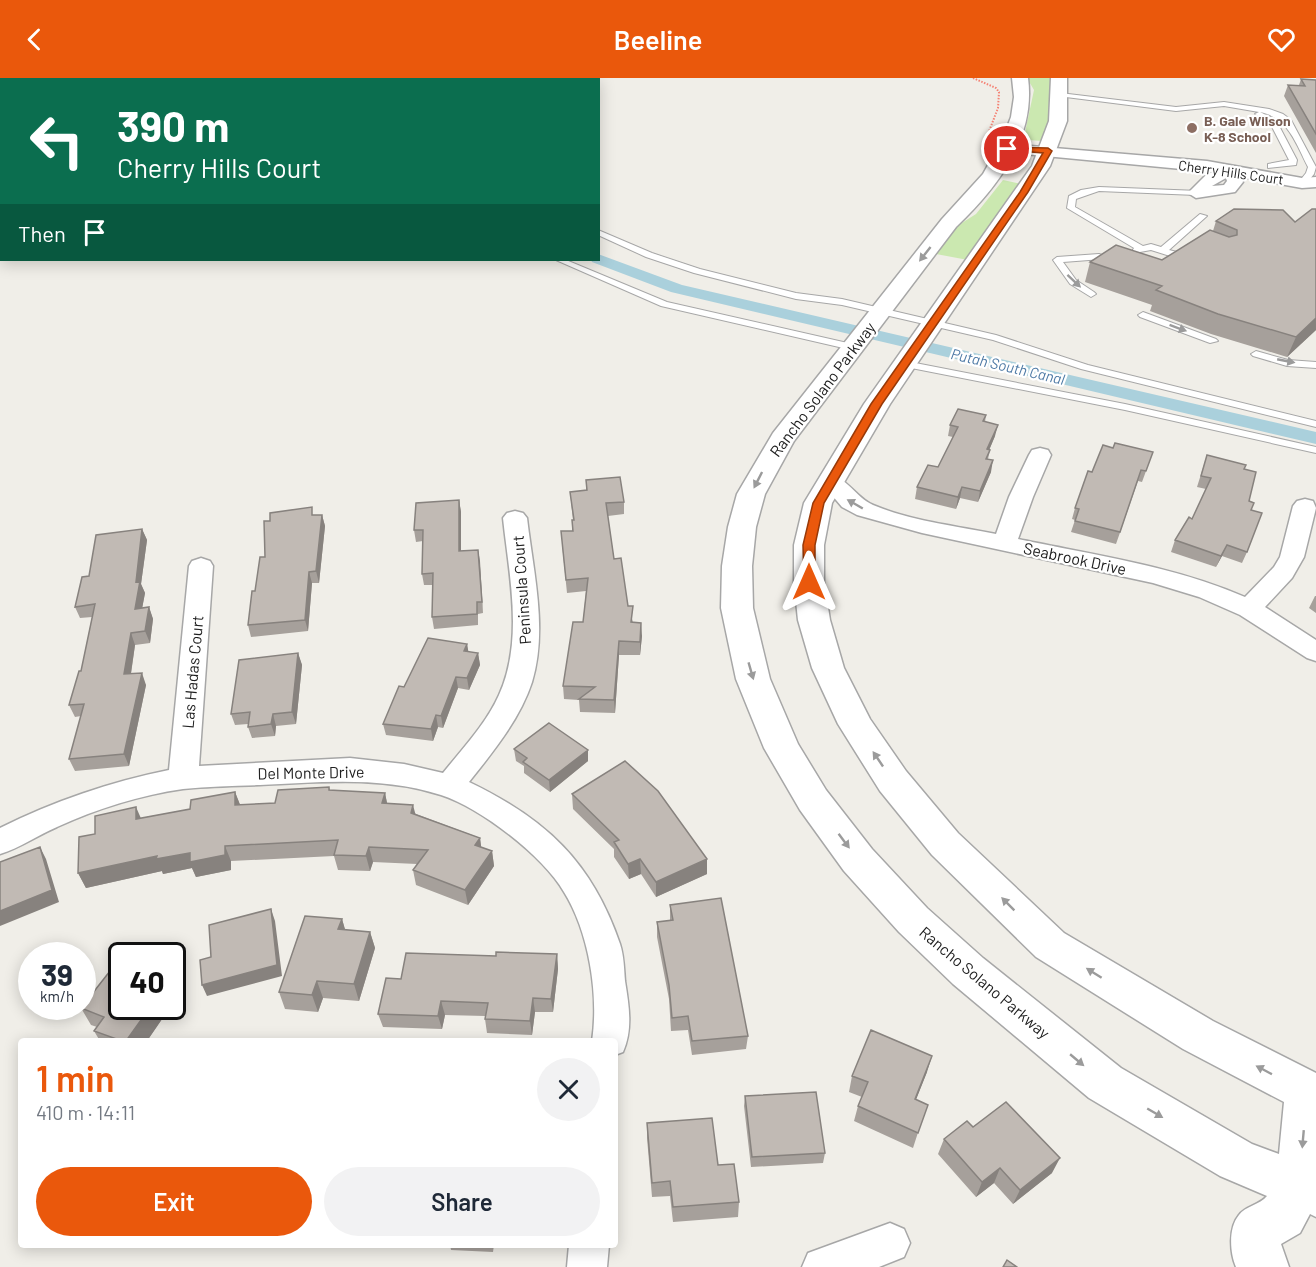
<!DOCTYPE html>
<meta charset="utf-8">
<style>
body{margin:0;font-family:Barlow,sans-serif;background:#f2f2f3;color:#1f2937;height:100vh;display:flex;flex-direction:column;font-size:22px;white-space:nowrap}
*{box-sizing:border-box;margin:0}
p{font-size:20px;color:#747a83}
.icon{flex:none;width:33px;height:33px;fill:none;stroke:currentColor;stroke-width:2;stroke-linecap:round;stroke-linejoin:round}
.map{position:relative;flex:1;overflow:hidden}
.drawer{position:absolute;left:18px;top:960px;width:600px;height:210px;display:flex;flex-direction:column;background:#fff;border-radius:6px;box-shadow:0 3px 15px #0003}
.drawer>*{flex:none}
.top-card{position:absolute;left:0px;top:0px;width:600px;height:183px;box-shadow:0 3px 15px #0003;background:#0b6e4f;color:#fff;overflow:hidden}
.speed{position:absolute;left:18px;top:864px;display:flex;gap:12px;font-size:30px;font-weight:700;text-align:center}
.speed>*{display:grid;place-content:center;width:78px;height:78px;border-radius:50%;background:#fff;box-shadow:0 3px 15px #0003;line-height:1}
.speed small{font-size:15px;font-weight:400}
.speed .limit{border:3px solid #111;border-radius:9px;background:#fff;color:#111}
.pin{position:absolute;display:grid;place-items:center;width:51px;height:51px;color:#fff;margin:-26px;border:3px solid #fff;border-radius:50%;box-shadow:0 2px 6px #0007}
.me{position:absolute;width:66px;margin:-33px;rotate:0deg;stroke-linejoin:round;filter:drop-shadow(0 0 4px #0008)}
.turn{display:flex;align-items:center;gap:21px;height:126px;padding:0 18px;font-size:27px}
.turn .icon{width:78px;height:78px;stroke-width:2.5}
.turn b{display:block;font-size:42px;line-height:51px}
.then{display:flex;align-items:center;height:57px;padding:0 18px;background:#0003;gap:12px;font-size:22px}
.round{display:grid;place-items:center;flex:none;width:63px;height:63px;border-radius:32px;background:#f2f2f3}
.summary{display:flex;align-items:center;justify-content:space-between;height:102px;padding:0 18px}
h1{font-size:36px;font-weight:600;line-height:45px;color:#ea580c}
.action{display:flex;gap:12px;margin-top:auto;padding:12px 18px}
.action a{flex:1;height:69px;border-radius:36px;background:#ea580c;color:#fff;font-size:24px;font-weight:600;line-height:69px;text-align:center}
.action a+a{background:#f2f2f3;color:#1f2937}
header{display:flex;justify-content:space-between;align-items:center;height:78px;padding:0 18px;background:#ea580c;color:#fff;font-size:27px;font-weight:600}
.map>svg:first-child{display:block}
.grass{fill:#cbe8b0}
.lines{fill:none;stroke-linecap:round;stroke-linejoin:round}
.canal{fill:#aad0dc;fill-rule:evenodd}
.service-casing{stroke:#a7a7a7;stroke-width:2}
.minor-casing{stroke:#a7a7a7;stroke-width:3}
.tertiary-casing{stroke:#a7a7a7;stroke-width:3}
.path{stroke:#f48375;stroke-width:2;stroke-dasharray:1.5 1.5;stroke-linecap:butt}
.service{fill:#fff;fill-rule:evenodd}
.minor{fill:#fff;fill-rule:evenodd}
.tertiary{fill:#fff;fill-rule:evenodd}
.wall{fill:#a6a09b}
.shaded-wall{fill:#87827e}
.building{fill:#c1bab4;stroke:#87827e;stroke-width:1.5}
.oneway{fill:#9b9b9b}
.route{fill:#ea580c;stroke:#983908;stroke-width:1.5}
.education-dot{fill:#8d6e63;stroke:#fff;stroke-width:2}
.labels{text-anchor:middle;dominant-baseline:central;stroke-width:4.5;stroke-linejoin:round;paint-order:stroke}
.far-education-label{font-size:14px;font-weight:bold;fill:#785e54;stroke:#fff;text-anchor:start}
.far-street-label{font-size:14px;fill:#202020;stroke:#fff}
.far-water-label{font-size:15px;font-style:italic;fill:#4d79a5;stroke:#fff}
.street-label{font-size:16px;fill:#202020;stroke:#fff}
</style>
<header><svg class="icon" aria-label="back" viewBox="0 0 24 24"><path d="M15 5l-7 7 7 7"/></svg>Beeline<svg class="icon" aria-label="heart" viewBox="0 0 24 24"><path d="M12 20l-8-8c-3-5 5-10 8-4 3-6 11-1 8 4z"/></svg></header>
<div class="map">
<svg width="1316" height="1189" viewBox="0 0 1316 1189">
<rect width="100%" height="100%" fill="#f0eee8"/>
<!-- grass -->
<path class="grass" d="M1027,0H1053L1052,35L1042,63L1028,62L1024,59L1034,12Z
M1003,102L1022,106L968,182L936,176L957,148L976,136Z"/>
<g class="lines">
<!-- canal -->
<path class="canal" d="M0,109H2L0,118Z
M598,176L682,207L1316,354V366L671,214L592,184L591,182H598Z"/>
<defs>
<path id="service" d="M1060,15L1176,29L1224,24L1269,31L1283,36L1291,42L1316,89L1314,96L1305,107H1299L1298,105L1306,95L1308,89C1296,66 1289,40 1260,34L1276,42L1297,82L1296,87L1268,90V86L1289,82L1270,45L1255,36L1259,34L1224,28L1176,33L1058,18Z
M0,99H2V103H0Z
M1099,109L1199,113V117H1196L1099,113L1076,121L1075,129L1143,168L1151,166L1161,169L1200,136L1207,138L1169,172L1177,174L1178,184C1162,192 1142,190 1130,177L1134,170L1067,130L1069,118L1081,112ZM1151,172L1170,178V181L1154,184L1139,176L1140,174Z
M0,121H2L0,126Z
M598,152L652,175L700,191L796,215L842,221L996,257L1088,287L1316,343V349L1081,291L993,262L842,227L796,221L694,195L646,179L598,157Z
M1099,176L1102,177V181L1063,184L1076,202L1094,214L1096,216L1091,219L1070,206L1053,182L1057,179Z
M556,182H566L667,224L852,266L857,269L852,272L661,228Z
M1143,234L1216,261L1218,263L1210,265L1140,239L1138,237Z
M1256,273L1288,282L1316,284V290L1287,288L1253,278L1251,276Z
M905,283L1125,326L1316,369V375L1125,332L901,288V284Z"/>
<path id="minor" d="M242,0H257L241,2Z
M1007,66L1207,83L1302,100L1316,99V109L1302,110L1241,99L1243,104L1235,114L1196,120L1188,115L1206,97L1213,94L1002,74L999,71L1002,68ZM1226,100L1227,103L1224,107L1212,108Z
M1040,370L1048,372L1051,377L1033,419L1018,461C1094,477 1174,488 1245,519L1274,489L1280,479L1293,428L1297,423L1305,421L1313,423L1316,430L1304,479L1292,500L1265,529L1316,562V583L1307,580L1240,537L1199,519L1153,505L922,455L857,437L842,429L820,403L823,398C844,393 854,419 873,427C911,443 956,448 996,456L1009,419L1029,377L1032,372Z
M515,433L523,435L527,440C533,493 548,551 532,604C520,641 493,674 469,704C546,741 592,784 620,866C624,878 624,891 625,903C629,928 633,951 623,974L615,977V963H592C599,917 589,854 564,814C543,778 481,730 441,717C382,698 321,704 260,707C235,708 209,708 183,711C141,717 96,731 57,749C38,757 20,770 0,776V750C54,723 110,704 169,692L189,488L192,483L201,480L210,483L213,488L199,688L350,680L404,686L443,695C463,670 486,646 499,617C524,562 509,497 503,440L507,435Z
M890,1145L904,1151L910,1165L904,1179L879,1189H802L808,1175Z
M569,1167H609L607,1189H567Z"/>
<path id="tertiary" d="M1012,0H1028C1036,60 997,110 956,149L794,363L765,416L756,449L752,488L753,530L770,601L798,666L826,712L872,771L927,830L983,880L1121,990L1252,1066L1279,1076L1284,1024L1183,971L1036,879L932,777L880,713L838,646L812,590L798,542L794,504V467L804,425L864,326L1032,88L1049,43L1051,0H1067V43L1050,88L890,326L832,425L824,467V504L830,542L844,590L870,641L906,693L958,755L1064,855L1213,943L1316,995V1139L1310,1136L1300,1155L1281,1166L1289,1189H1236C1230,1175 1228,1150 1239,1137C1245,1128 1260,1127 1267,1118L1220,1098L1089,1020L953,906L899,854L844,793L800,732L764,670L736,601L721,530L722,488L728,449L737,416L773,355L942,141L983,96L1003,60L1011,39L1014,19Z"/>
</defs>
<!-- service casing -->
<use href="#service" class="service-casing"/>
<!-- minor casing -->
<use href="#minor" class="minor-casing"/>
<!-- tertiary casing -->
<use href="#tertiary" class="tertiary-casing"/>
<!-- path -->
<path class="path" d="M973,0L996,10L999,14L998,30L988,56L992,57"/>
<!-- service -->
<use href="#service" class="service"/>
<!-- minor -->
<use href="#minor" class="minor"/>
<!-- tertiary -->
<use href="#tertiary" class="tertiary"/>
</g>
<!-- wall -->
<path class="wall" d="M1301,1L1316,2V75L1284,18L1288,7H1299Z
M1234,131L1316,252L1287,279L1211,256L1150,233L1152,227L1085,204L1090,184L1162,182L1213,153L1216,143Z
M986,337L985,344L995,358L989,372H990L988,381L991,394L978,424L960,420L956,431L915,421L917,409L938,389L953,359L948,358L950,347Z
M1153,374L1142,404L1138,403L1116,466L1071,454L1075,442L1072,441L1075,430L1092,394Z
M1207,377L1244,391L1249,423L1251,432L1247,474L1242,485L1222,478L1216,489L1171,474L1175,462L1192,441L1206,411L1197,409Z
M586,402L624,424V436L608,438L614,481L633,544L642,558L640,577H619L615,635L580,634L579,622L564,621L563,608L583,544L586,513L567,515L562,466L572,453V442H573L570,414L586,412Z
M459,422L461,434V473L478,472L483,535L478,536V547L434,551L432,539V507H424L422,496L423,463L416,464L414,452Z
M314,437H322L325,448L319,505H312L308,553L251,559L248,547L265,479Z
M142,451L147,462L141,506L145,515L142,530L149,529L153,541L150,565L135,567L131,596L146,607L129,688L75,693L69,681L81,638L75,639L69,627L81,593L92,539L80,540L75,529L89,498Z
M1315,518H1316V535L1309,530Z
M467,566L468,574L478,575L480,587L469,612L458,610L443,650L438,649L433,663L386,657L383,646L404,609Z
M298,575L302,587L296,646L276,648L275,658L252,660L248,649V646L235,647L231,636Z
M514,671L588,672V683L550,714L524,695V688L516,683Z
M329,709L330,712L385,715L387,725L480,760L481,769L492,773L494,788L468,827L416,807L413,792L417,786L373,784L370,793L338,792L334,778L231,783V792L196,799L192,790L163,796L162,793L86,810L78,795L95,756L141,740L190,731L235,714L240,727L275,725Z
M572,716L707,796L656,819L641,796L629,801L614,779V771L573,731Z
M670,827L748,958L746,971L692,977L688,952L671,953L669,921L657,859V844L670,843Z
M342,841L345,852L370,854L375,870L359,923L323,920L318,934L285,931L279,914Z
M557,876L558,891L553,934H535L532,957L487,955L485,941V938L445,937L442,951L383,949L378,936L401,901L496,878Z
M122,928H171L147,963H100L94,953L97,949L91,947L81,930Z
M927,994L916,1021L922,1042L913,1070L854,1043L858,1028L862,1019L849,1014L852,998Z
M745,1018L825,1075L823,1085L751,1089L744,1028Z
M647,1045L718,1087L739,1124L738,1139L673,1144L670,1118L652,1119L647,1060Z
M973,1049L1052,1095L1013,1126L994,1105L976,1119L938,1076L944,1061Z
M151,1167H173L172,1170Z
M450,1167H494L493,1174L451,1172Z"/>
<!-- shaded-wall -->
<path class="shaded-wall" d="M323,0H335V2H320Z
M2,29V44L0,45V30Z
M1316,240V252L1287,279L1296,259Z
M998,347L995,358L985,382L987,371Z
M993,382L991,394L978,424L980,413Z
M962,409L960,420L956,431L958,419Z
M459,422L461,434V484L459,473Z
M322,437L325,448L319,505L316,493Z
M142,451L147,462L141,506L145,515L140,542L135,531L136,504Z
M1227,467L1222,478L1216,489L1221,478Z
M478,472L480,483L483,535L482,524Z
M309,494L312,505L308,553L305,542Z
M149,529L153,541L150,565L145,553Z
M641,545L642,558L640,577V564Z
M131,555L135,567L129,608L124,596Z
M619,563V577L615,635L614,622Z
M467,566L469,577L464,573Z
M298,575L302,587L296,646L292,634Z
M478,575L480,587L469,612L467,600Z
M142,595L146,607L129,688L124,676Z
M456,599L458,610L443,650L441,638Z
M273,636L276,648L275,658L271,646Z
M436,637L438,649L433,663L431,651Z
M588,672V683L550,714L549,702Z
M235,714L241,729L235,727Z
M385,715L388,730L382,725Z
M413,727L417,742L411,735Z
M136,729L143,745L136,741Z
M480,760L482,775L475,767Z
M225,768L231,783V792L196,799L192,790L163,796L162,793L86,810L78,795L157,778Z
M40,769L46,781L59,824L0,848V833Z
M369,769L373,784L370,793L366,778Z
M492,773L494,788L468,827L465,812Z
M640,781L641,796L629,801L628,786Z
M707,781V796L656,819V804Z
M271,831L275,843L282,898L207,918L202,907Z
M342,841L347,858L338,851Z
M370,854L375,870L359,923L354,906Z
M557,876L558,891L553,934L551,921Z
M174,897L182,914L172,927V898Z
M317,903L323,920L318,934L312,917Z
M533,920L535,934L532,957L530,943Z
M441,923L445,937L442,951L438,938Z
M151,928H171L147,963H126Z
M932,978L927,994L910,1037L915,1021Z
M1060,1080L1052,1095L1013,1126L1020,1112Z
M1000,1090L994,1105L976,1119L982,1104Z"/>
<!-- building -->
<path class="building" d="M170,0H199L200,2H171Z
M289,0H323L320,2H286Z
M1301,1L1316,2V56L1288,7L1305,8Z
M0,3H2V29L0,30Z
M1234,131L1283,132L1295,144L1312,131H1316V240L1296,259L1218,236L1156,212L1162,208L1090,184L1116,167L1162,182L1210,152L1229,159L1237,157V152L1216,143Z
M958,331L986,337L983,343L998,347L987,371L990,372L986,381L993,382L980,413L962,409L958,419L917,409L928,387L938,389L958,349L950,347Z
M1115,365L1153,374L1146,393L1141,392L1120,454L1075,443L1079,431L1075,430L1088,393L1092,394L1103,367L1113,370Z
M1207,377L1246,387L1244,391L1256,394L1249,423L1254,425L1251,432L1262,435L1247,474L1227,467L1221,478L1175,462L1189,439L1192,441L1211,400L1201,398Z
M620,399L624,424L606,425L614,481L621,480L628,528H633L631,544L641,545L640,564L619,563L614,622L579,621L595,609L563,608L573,544H583L588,500L566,502L561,453H573L572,442H574L570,414L587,412L586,402Z
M459,422V473L478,472L482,524H477V536L432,539L433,495L422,496L423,452H414L416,425Z
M312,429V437H322L316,493L309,494L305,542L248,547L252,513H255L260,479H265L264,443H270V435Z
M142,451L136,504L140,503L135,531L149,529L145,553L131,555L124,596L142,595L124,676L69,681L84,626L69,627L79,593H81L95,526L75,529L82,499L89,498L96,457Z
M428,560L467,566L464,573L478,575L467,600L456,599L441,638L436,637L431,651L383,646L399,608L404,609Z
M298,575L292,634L273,636L271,646L248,649L250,634L231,636L239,582Z
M549,645L588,672L549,702L523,684L527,680L514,671Z
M625,683L658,713L707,781L656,804L640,781L628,786L614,764L619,762L572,716Z
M329,709V712L385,715L382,725L413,727L411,735L480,760L475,767L492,773L465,812L413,792L428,772L369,769L366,778L334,777L338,762L225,768V777L190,784V775L156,781L157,778L78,795L79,759L95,756V738L136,729V741L190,731L191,722L235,714V727L275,725L278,712Z
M40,769L52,812L0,833V784Z
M721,820L748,958L692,963L688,938L672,940L669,907L657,844L673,842L670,827Z
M271,831L277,887L202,907L200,882L211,879L209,847Z
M305,838L342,841L338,851L370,854L354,906L317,903L312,917L279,914Z
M496,874L557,876L551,921L533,920L530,943L485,941L488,925L441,923L438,938L378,936L386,900L401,901L406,875L496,878Z
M121,879H122V928H151L126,963H122L94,953L104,939L81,930Z
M871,952L932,978L915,1021L928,1027L918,1055L858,1028L868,1004L852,998Z
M816,1014L825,1075L752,1079L745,1018Z
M1006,1024L1060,1080L1020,1112L1000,1090L982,1104L944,1061L967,1043L973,1049Z
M712,1040L718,1087L734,1086L739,1124L673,1129L670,1103L652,1105L647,1045Z
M1007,1182L1017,1189H1003Z"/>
<!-- one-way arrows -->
<defs><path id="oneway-solid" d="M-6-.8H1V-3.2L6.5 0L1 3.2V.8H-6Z" transform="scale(1.5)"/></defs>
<g class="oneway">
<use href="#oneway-solid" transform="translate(925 176) rotate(128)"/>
<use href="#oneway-solid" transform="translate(1074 203) rotate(43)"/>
<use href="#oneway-solid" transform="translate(1178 250) rotate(20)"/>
<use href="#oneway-solid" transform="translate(1286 283) rotate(11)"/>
<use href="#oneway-solid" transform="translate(758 402) rotate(117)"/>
<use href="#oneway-solid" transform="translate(855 426) rotate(-150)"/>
<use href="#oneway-solid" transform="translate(751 593) rotate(74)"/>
<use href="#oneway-solid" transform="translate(878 681) rotate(-124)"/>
<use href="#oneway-solid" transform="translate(844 763) rotate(53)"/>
<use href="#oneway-solid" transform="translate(1008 826) rotate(-135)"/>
<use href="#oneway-solid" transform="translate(1094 895) rotate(-148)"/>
<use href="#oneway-solid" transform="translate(1077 982) rotate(40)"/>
<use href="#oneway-solid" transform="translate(1264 992) rotate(-152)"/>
<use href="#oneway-solid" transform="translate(1155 1035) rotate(30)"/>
<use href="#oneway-solid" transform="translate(1303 1061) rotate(95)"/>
</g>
<!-- route -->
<path class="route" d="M1007,69L1048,70L1052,73L1028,114L882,326L824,425L815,467V504L813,507H804L803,467L813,425L871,326L1020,114L1043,75L1005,72V69Z"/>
<!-- markers -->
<circle class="education-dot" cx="1192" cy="50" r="6"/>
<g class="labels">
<!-- far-education labels -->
<g class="far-education-label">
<text x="1204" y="42">B. Gale Wilson<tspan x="1204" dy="16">K-8 School</tspan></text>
</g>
<!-- far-street labels -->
<g class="far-street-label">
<text transform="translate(1231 94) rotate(8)">Cherry Hills Court</text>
</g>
<!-- far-water labels -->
<g class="far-water-label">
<text transform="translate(1008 288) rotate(13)">Putah South Canal</text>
</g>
<!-- street labels -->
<g class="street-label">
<text transform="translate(822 311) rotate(-53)">Rancho Solano Parkway</text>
<text transform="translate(1075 480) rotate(12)">Seabrook Drive</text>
<text transform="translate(521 512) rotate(-94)">Peninsula Court</text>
<text transform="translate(192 594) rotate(-85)">Las Hadas Court</text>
<text transform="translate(311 694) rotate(-1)">Del Monte Drive</text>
<text transform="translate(985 904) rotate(40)">Rancho Solano Parkway</text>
</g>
</g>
</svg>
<div class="speed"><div>39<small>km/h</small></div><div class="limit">40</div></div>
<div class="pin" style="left:1007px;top:71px;background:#d93025"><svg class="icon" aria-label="arrive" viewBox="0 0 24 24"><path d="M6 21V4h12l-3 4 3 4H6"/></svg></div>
<svg class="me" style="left:809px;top:504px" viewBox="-20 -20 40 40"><path d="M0-17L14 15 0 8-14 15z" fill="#ea580c" stroke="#fff" stroke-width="4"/></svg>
<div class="top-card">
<div class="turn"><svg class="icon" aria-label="left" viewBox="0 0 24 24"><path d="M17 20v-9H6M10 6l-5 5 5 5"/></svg><div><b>390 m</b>Cherry Hills Court</div></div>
<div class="then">Then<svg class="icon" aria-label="arrive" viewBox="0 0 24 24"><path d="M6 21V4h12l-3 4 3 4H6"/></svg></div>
</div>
<section class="drawer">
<div class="summary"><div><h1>1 min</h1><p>410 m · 14:11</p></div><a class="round"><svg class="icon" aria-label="close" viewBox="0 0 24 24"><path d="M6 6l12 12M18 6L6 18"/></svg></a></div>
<div class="action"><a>Exit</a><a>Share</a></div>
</section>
</div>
